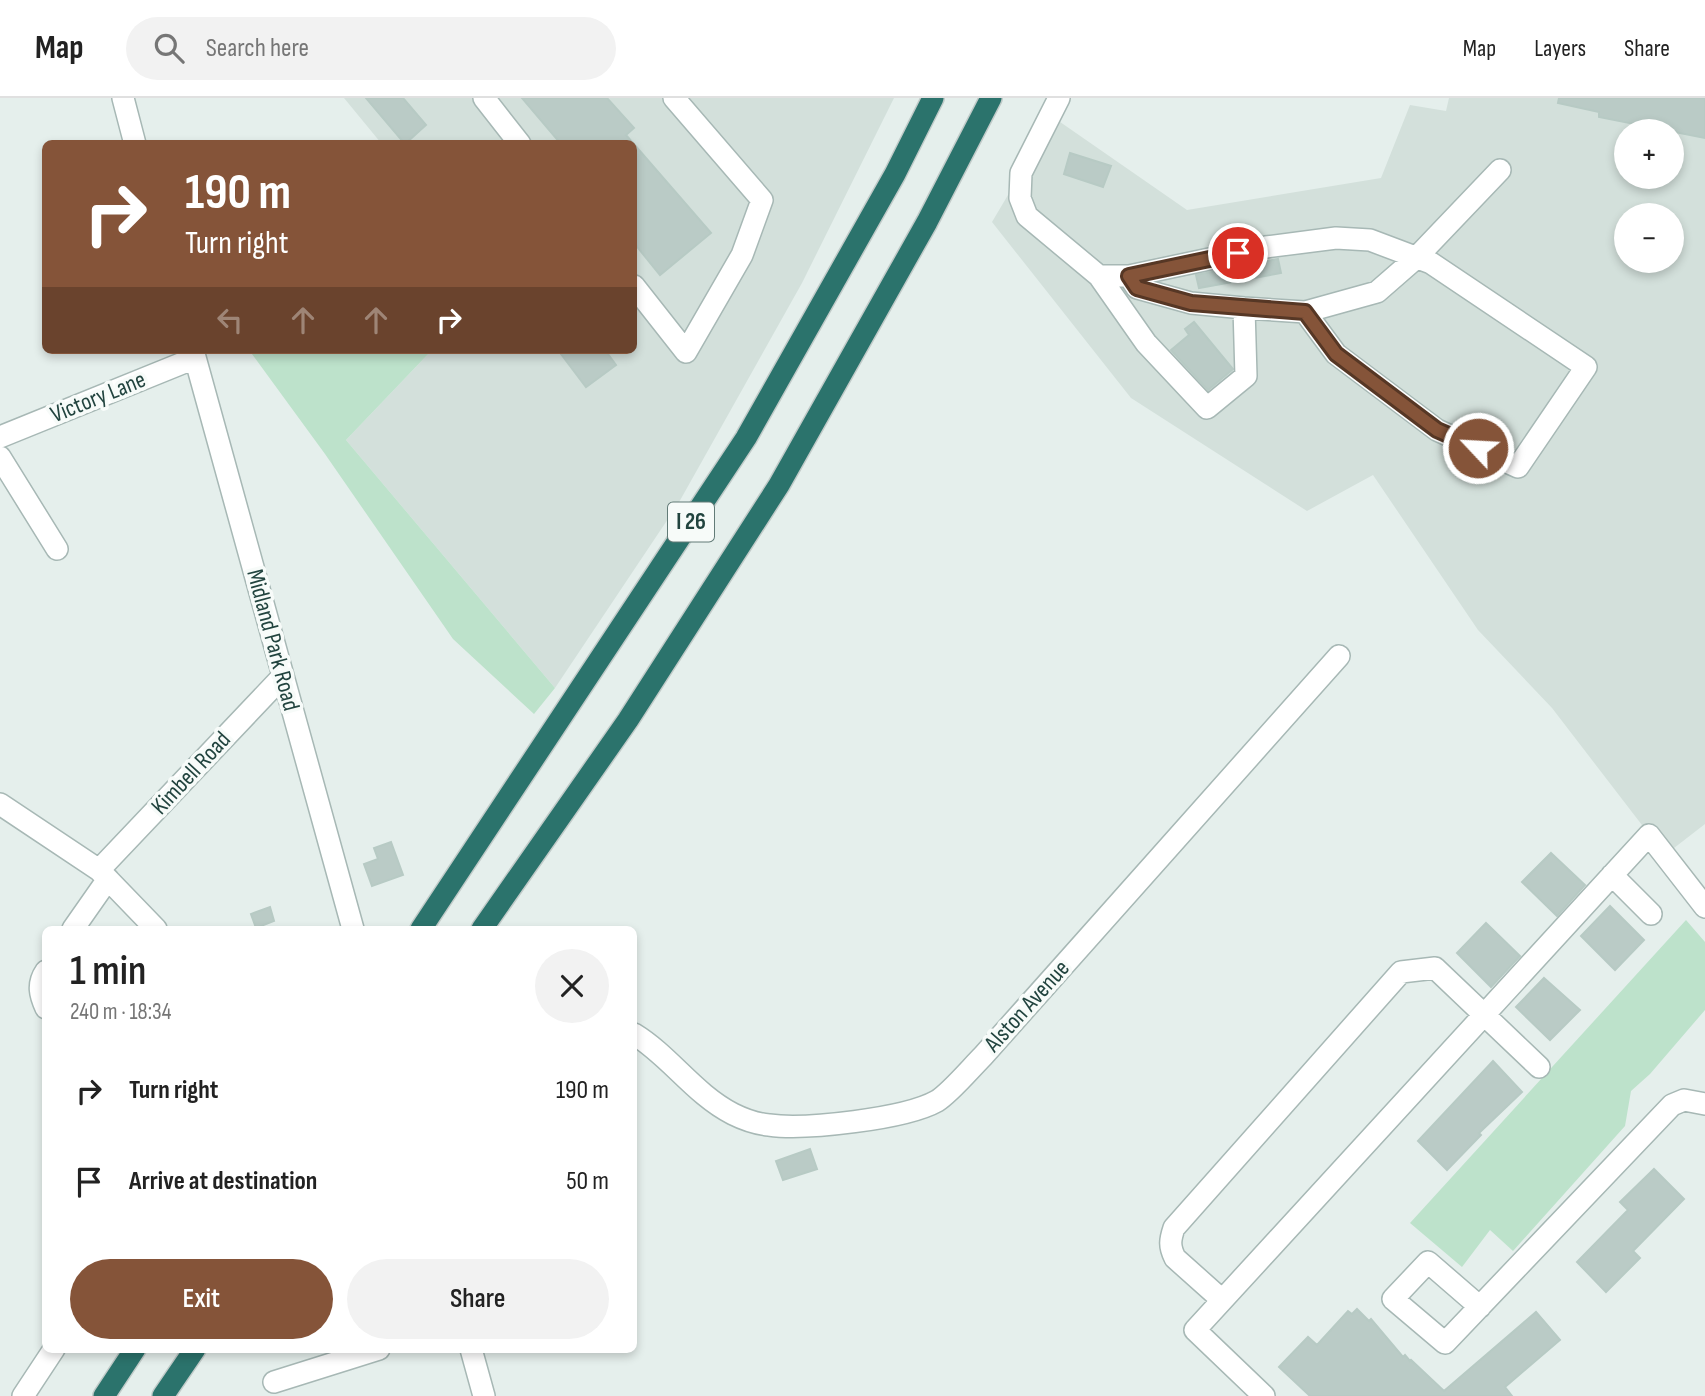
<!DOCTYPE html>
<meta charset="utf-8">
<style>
body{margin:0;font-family:"Sofia Sans Condensed",sans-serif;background:#f2f2f2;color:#222;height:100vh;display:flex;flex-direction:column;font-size:26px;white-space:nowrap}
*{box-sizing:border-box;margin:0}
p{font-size:23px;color:#767676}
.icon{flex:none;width:38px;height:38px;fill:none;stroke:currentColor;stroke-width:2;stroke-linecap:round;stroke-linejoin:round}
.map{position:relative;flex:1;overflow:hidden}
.details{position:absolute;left:42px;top:828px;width:595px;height:427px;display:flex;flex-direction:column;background:#fff;border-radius:10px;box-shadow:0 4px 10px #0003}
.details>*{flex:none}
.top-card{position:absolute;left:42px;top:42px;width:595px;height:214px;border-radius:10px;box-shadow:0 4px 10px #0003;background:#855439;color:#fff;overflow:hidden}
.controls{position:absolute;left:1614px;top:21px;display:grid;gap:14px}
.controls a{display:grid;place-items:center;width:70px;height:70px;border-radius:50%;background:#fff;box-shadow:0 4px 10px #0003;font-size:35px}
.pin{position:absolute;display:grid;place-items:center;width:60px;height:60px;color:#fff;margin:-30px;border:4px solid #fff;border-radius:50%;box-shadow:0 2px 7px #0007}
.me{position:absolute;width:77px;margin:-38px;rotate:295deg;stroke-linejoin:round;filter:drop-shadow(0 0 5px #0008)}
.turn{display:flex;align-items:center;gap:24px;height:147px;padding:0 28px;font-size:32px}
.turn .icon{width:91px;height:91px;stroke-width:2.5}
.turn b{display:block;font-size:49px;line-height:60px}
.lanes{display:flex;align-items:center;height:66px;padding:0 28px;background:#0003;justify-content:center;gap:35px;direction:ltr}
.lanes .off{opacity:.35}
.round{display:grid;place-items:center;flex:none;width:74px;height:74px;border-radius:37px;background:#f2f2f2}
.head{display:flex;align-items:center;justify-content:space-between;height:119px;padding:0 28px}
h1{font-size:42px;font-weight:600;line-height:52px}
.cta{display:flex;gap:14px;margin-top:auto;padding:14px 28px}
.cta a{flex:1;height:80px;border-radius:42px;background:#855439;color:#fff;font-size:28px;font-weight:600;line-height:80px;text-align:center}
.cta a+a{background:#f2f2f2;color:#222}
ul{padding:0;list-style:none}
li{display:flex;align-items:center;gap:21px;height:91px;padding:0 28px}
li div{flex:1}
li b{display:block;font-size:26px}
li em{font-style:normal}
header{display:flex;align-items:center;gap:42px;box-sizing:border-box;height:98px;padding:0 35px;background:#fff;border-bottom:2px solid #e0e0e0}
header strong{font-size:33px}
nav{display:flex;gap:38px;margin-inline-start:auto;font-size:24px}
.search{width:490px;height:63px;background:#f2f2f2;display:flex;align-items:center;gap:18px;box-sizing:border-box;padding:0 24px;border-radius:38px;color:#767676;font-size:26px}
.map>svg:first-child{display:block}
.built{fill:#d3e0db;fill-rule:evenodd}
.green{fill:#bde2cb}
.building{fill:#bacbc6;stroke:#b7cac4;stroke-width:2}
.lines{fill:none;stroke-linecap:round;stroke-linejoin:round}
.minor-casing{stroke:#a7b8b5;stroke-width:24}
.highway-casing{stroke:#c1cbc9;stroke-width:24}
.minor{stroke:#fff;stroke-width:21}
.highway{stroke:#2b736c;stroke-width:21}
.route-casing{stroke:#563725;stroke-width:18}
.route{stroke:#855439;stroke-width:12}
.labels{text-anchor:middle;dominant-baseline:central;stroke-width:7;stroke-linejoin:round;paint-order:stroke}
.shield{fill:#f7fbf9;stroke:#627b77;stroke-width:2}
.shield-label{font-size:23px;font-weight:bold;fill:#22443f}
.street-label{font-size:24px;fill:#22443f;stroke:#f7fbf9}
</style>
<header>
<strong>Map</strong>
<div class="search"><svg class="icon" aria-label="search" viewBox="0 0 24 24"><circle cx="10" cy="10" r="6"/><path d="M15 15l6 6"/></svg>Search here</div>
<nav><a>Map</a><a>Layers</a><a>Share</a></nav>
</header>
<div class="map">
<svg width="1705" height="1298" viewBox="0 0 1705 1298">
<rect width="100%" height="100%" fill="#e5efec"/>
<!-- built -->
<path class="built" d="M344,0H894L802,185L678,406L555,590L346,342L432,252H634V46L381,45Z
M1449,0H1705V726L1665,757L1552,610L1478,532L1373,377L1307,413L1131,300L992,124L1021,75L1050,17L1187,112L1381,80L1410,7L1446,13ZM1626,33H1671V79H1626ZM1626,117H1671V163H1626Z"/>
<!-- green -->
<path class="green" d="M249,252H432L346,342L555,590L534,616L453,541L325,356Z
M1686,822L1705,844V912L1650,976L1631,993L1625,1028L1513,1153L1490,1132L1462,1169L1410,1125Z"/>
<!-- building -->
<path class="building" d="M366,0H403L426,27L405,46Z
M522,0H607L634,30L626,37L711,135L660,177L634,145V46H561Z
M1559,0H1705V40L1599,19V14L1558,5Z
M1070,55L1111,68L1103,89L1064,76Z
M1278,161L1281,175L1199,190L1196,177Z
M1194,224L1233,271L1208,292L1171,252L1189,237L1185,231Z
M558,252H605L616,267L586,289Z
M391,744L403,777L372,788L364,766L378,761L374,750Z
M1551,755L1585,787L1557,818L1522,784Z
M1610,808L1644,842L1615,872L1581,838Z
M270,809L274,823L256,830L251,816Z
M1486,825L1520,858L1491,889L1457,855Z
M1544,880L1580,912L1550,942L1516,909Z
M1493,963L1522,994L1479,1035L1481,1037L1447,1072L1418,1043Z
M810,1051L817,1071L783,1082L776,1063Z
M1654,1071L1684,1101L1633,1153L1640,1160L1606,1194L1577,1164L1628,1112L1620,1104Z
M1357,1211L1369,1223L1371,1221L1403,1259L1405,1257L1410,1263L1411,1262L1444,1293L1536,1214L1560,1242L1505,1289L1512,1298H1310L1279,1269L1308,1239L1317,1247L1348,1213L1352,1216Z"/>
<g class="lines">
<defs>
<path id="minor" d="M123,0L135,46
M484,0L520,46
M1059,0L1021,75L1020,100L1027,118L1099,178L1146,245L1207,310L1246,278L1244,210
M1099,178H1129L1266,149L1336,140L1370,142L1431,165L1586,269L1518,369L1437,332L1336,256L1305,214
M1129,178L1137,190L1191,205L1244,210L1305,214L1377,194L1416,160L1500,72
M634,188L686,254L742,157L762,102L674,0
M193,252L353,831
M0,339L195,260
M0,359L57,451
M0,706L99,772L156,831
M99,772L283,578
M1612,777L1651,816
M73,831L108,781
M46,873C37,886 40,897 46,910
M634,936C670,958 694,996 733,1016C743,1021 758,1026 769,1027C805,1032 905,1021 937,1003C950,995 971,970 983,958L1339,558
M1222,1202L1175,1160C1169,1148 1170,1142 1174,1130L1401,874L1435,870L1539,969
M1480,1209L1428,1164L1393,1201L1445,1245L1672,1007L1684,1002L1705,1006
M471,1251L484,1298
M274,1284L379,1251
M23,1298L54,1251
M1264,1298L1195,1232L1649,737L1705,809"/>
<path id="highway" d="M421,831L746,340L895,76L933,0
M482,831L628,622L779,387L927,124L991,0
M104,1298L135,1251
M163,1298L195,1251"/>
</defs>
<!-- minor casing -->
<use href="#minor" class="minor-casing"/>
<!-- highway casing -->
<use href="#highway" class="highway-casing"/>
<!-- minor -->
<use href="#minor" class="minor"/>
<!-- highway -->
<use href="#highway" class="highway"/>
</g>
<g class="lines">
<defs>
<path id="route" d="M1238,155L1129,178L1137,190L1191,205L1305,214L1336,256L1437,332L1478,350"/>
</defs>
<!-- route casing -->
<use href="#route" class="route-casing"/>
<!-- route -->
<use href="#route" class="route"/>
</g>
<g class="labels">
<!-- shield labels -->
<rect class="shield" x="668" y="404.5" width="46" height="39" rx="5"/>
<g class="shield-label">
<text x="691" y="424">I 26</text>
</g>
<!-- street labels -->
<g class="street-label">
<text transform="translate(98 299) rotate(-22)">Victory Lane</text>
<text transform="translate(273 542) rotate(75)">Midland Park Road</text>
<text transform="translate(191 675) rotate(-47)">Kimbell Road</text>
<text transform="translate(1027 908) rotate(-48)">Alston Avenue</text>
</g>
</g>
</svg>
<div class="controls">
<a>+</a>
<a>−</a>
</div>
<div class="pin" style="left:1238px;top:155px;background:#d93025"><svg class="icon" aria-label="arrive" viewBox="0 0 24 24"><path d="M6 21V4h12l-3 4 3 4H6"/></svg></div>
<svg class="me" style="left:1478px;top:350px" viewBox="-20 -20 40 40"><circle r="17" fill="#855439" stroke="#fff" stroke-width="3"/><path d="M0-11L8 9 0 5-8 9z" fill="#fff"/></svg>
<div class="top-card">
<div class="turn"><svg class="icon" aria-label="right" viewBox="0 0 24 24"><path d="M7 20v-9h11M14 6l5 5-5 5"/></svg><div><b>190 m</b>Turn right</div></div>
<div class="lanes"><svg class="icon off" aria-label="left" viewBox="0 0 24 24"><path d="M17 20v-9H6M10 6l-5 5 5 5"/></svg><svg class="icon off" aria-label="ahead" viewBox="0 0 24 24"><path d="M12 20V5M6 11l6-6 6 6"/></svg><svg class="icon off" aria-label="ahead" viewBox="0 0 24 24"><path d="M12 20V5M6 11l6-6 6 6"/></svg><svg class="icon" aria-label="right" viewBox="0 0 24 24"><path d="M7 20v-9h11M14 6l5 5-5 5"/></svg></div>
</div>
<section class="details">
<div class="head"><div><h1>1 min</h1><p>240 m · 18:34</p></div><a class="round"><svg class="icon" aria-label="close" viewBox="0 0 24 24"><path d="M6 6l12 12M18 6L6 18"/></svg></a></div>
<ul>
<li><svg class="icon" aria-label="right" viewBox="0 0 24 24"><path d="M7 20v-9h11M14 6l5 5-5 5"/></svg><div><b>Turn right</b></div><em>190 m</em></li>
<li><svg class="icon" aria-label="arrive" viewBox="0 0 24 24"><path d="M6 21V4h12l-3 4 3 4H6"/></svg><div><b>Arrive at destination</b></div><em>50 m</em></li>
</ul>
<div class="cta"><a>Exit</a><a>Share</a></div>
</section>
</div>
